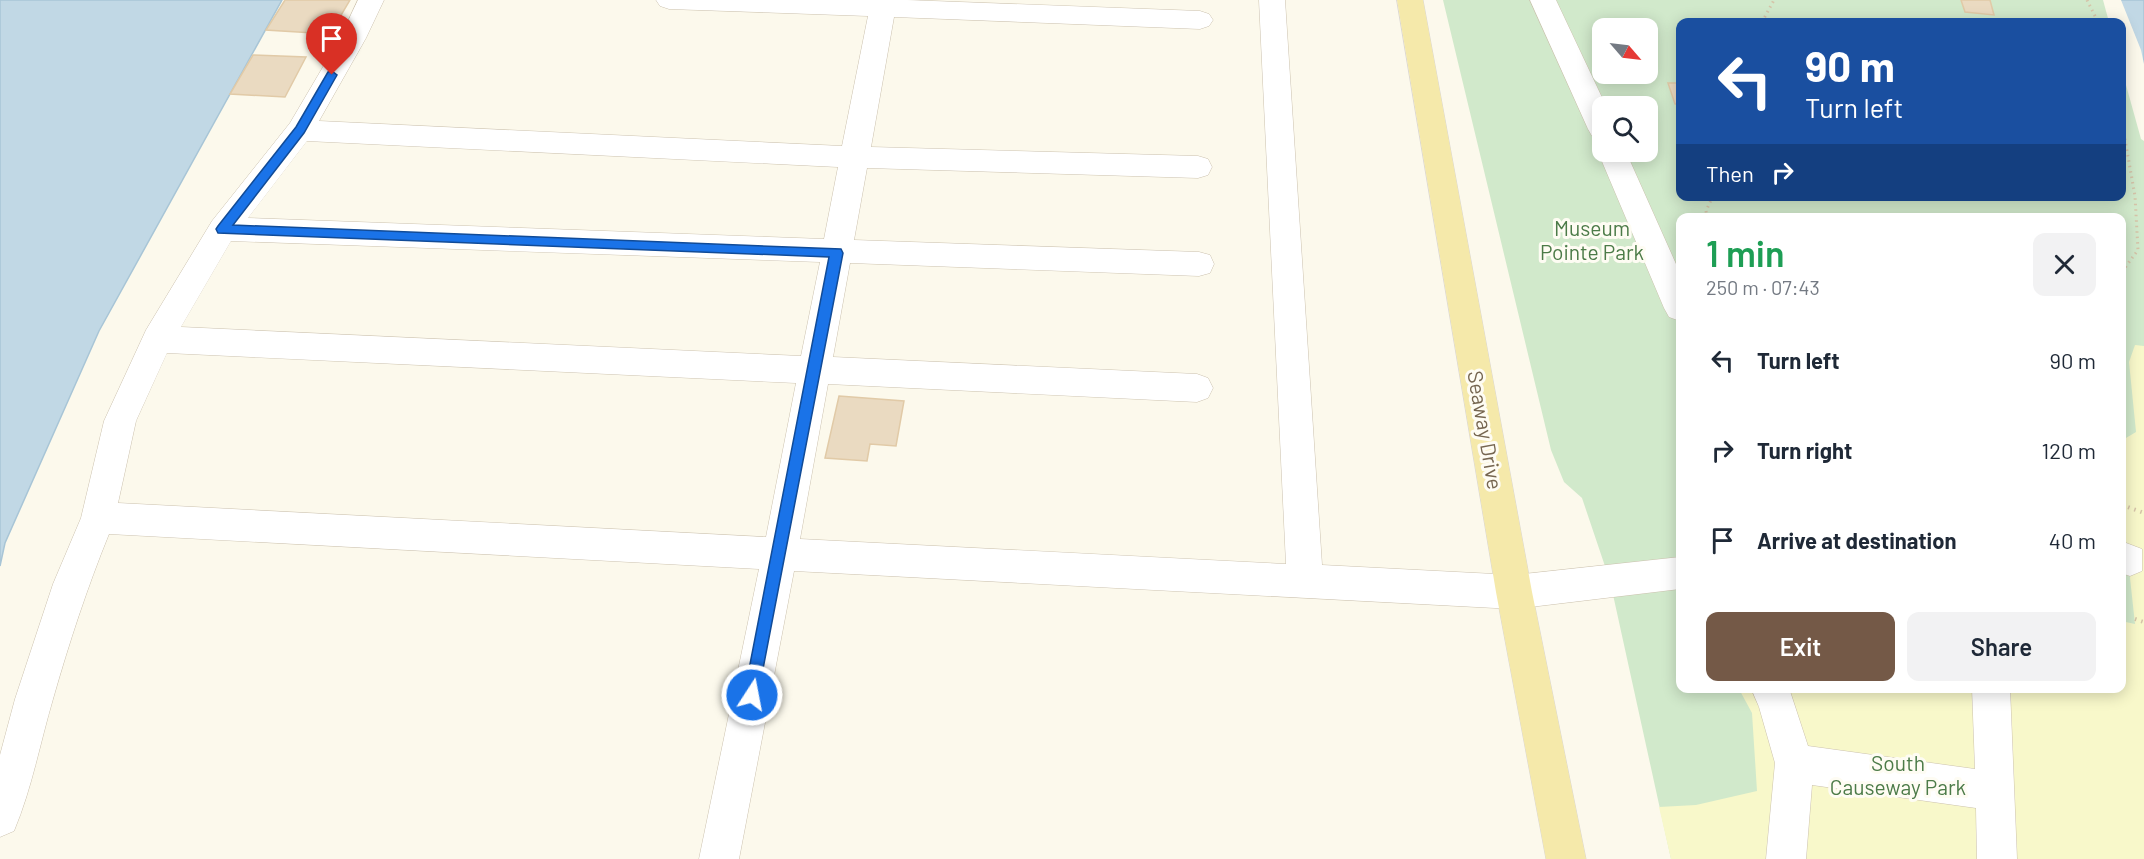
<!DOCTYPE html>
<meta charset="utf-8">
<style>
body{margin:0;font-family:Barlow,sans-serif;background:#f2f2f3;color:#1f2937;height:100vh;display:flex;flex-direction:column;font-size:22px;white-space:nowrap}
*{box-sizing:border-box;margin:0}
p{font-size:20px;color:#747a83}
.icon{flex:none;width:33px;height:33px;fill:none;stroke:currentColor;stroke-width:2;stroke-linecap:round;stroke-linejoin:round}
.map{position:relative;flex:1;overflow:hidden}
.drawer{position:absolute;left:1676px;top:213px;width:450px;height:480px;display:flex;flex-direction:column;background:#fff;border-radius:12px;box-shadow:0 3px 15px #0003}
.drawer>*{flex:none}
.hud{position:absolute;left:1676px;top:18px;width:450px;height:183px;border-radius:12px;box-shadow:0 3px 15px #0003;background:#1a4fa0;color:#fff;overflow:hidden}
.needle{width:39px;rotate:118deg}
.controls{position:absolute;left:1592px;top:18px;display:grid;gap:12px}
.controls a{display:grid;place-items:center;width:66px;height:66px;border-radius:12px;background:#fff;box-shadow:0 3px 15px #0003;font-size:30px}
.pin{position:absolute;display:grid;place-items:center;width:51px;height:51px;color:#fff;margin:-62px -26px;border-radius:50% 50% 50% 0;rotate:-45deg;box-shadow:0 0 6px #0007}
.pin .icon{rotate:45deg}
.me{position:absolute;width:66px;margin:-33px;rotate:11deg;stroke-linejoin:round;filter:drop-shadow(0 0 4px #0008)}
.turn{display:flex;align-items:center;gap:21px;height:126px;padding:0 30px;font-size:27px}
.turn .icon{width:78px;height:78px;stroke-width:2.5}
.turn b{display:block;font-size:42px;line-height:51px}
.then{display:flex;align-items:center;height:57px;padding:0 30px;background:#0003;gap:12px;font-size:22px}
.round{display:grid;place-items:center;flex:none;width:63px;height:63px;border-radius:12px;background:#f2f2f3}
.overview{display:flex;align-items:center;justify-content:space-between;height:102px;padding:0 30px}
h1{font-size:36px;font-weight:600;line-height:45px;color:#1e9e55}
.cta{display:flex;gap:12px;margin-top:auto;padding:12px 30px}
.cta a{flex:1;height:69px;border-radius:12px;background:#745947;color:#fff;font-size:24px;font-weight:600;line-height:69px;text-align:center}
.cta a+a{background:#f2f2f3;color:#1f2937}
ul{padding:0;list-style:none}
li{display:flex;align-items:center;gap:18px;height:90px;padding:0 30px}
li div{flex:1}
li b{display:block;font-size:22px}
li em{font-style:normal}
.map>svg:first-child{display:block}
.green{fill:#d1e9cb;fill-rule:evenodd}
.sand{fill:#f8f8ca}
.water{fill:#c1d8e5;stroke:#a8c5d6;stroke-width:1.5}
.pier{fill:#fcf9ec}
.building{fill:#eadac1;stroke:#e1caa7;stroke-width:1.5}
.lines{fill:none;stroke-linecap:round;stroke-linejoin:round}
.minor-casing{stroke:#ccc2af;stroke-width:1}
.major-casing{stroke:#dbd7d2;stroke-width:1}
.path-far1{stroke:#d5c3a8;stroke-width:3;stroke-dasharray:1.5 4;stroke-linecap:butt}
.path{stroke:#d5c3a8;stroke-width:4;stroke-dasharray:1.5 5;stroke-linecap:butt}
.minor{fill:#fff;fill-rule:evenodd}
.major{fill:#f5e9aa;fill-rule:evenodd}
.route{fill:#1a73e8;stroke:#114b97;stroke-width:1.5}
.labels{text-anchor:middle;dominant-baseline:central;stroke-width:6;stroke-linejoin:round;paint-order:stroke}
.park-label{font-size:21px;fill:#4c7b48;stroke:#fefcf3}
.street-label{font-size:21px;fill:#766650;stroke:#fefcf3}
</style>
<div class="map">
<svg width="2144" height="859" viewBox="0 0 2144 859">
<rect width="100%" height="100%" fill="#fcf9ec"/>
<!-- green -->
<path class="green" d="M1443,0H2106L2112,22H1680V196H2121V55L2144,138V859H1671L1610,581L1582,498L1564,482L1551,450ZM1602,28H1647V74H1602ZM1602,106H1647V152H1602ZM1680,218H2121V688H1680Z"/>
<!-- sand -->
<path class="sand" d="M2135,345L2144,346V859H1671L1659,807L1696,805L1757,791L1752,713L1739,689L2121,688V621L2135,624L2121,495V441L2136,432L2129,362Z"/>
<!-- water -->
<path class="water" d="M0,0H282L99,331L5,543L0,566Z
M2106,0H2144V138L2121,22Z"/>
<!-- pier -->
<path class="pier" d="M2103,0H2121L2141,50L2144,64V141L2141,139L2121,67V22H2109Z"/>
<!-- building -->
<path class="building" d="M285,0H350L330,34L266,30Z
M1961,0H1990L1994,15L1965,12Z
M253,55L306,57L285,97L230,94Z
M1668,83H1680V104H1675Z
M839,396L904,401L896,446L870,444L867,461L825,458Z"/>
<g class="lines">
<defs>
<path id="minor" d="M358,0H384L366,38L319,121L842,146L868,16L669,9L660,6L656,0H907L1200,11L1209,14L1213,20L1209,26L1200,29L894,17L871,147L1198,156L1208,159L1212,167L1208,175L1198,178L867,168L854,240L1199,252L1210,255L1214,264L1210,273L1199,276L850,263L833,357L1197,374L1208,378L1213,388L1208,398L1197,402L828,384L800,539L1286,564L1259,0H1285L1322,565L1514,575L1680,557V589L1514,609L794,571L739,859H699L759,569L109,534C87,588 69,643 53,699C40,743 32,788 14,831L0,837V755L15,699L53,584L81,518L104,421L146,330L212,221L290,123L340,38ZM307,141L838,167L824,239L248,218ZM231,241L820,262L801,356L181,327ZM167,353L796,383L766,537L118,503L136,421Z
M1530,0H1556L1606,106H1602V139L1592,136L1588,129Z
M1602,144V152H1626L1680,273V321L1669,317L1664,308L1598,152Z
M2121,541L2142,549V571L2130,576L2121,573Z
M1751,688H1789L1808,746L1975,769L1972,688H2010L2017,859H1977L1976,808L1812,785L1806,859H1766L1775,763L1759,707Z"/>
<path id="major" d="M1397,0H1423L1532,592L1586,859H1546L1496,592Z"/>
</defs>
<!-- minor casing -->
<use href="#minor" class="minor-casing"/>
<!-- major casing -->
<use href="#major" class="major-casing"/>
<!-- path-far1 -->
<path class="path-far1" d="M2087,0L2098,22
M1762,22L1774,0
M2121,117L2135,196L2138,250L2121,273
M1707,218L1706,211L1713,196"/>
<!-- path -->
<path class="path" d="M2122,505L2144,513
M2135,619L2144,622"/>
<!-- minor -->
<use href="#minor" class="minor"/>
<!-- major -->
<use href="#major" class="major"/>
</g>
<!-- route -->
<path class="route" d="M332,71L337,75L304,133L233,225L841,249L843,253L757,700L752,702L746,700L744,695L829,257L218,233L216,229L218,226L296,127L328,72Z"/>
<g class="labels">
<!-- park labels -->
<g class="park-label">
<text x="1592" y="227">Museum<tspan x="1592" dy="24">Pointe Park</tspan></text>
<text x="1898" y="762">South<tspan x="1898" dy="24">Causeway Park</tspan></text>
</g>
<!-- street labels -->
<g class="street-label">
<text transform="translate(1486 430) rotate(80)">Seaway Drive</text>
</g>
</g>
</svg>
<div class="controls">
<a><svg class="needle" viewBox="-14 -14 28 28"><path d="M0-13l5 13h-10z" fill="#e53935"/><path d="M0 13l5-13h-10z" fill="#747a83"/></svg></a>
<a><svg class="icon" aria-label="search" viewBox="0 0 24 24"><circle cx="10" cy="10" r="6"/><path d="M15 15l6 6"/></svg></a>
</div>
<div class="pin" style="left:332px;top:75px;background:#d93025"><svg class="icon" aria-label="arrive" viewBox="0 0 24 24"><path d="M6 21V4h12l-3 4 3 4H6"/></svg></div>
<svg class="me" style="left:752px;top:695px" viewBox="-20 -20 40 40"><circle r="17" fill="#1a73e8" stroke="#fff" stroke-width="3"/><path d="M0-11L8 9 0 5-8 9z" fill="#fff"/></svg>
<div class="hud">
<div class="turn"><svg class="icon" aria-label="left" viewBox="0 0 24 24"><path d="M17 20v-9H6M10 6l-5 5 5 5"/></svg><div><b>90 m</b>Turn left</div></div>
<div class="then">Then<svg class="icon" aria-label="right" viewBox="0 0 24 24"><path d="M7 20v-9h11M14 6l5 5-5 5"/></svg></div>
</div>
<section class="drawer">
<div class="overview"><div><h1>1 min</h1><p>250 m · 07:43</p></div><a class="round"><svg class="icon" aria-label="close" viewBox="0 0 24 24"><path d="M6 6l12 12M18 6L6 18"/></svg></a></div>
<ul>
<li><svg class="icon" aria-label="left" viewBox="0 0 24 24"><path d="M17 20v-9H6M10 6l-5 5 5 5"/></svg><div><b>Turn left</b></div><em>90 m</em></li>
<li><svg class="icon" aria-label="right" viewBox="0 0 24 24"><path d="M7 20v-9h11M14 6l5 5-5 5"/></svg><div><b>Turn right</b></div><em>120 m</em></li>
<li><svg class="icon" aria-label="arrive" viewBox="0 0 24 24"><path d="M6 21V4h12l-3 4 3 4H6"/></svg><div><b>Arrive at destination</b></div><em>40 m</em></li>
</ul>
<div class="cta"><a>Exit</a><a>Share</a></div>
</section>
</div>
